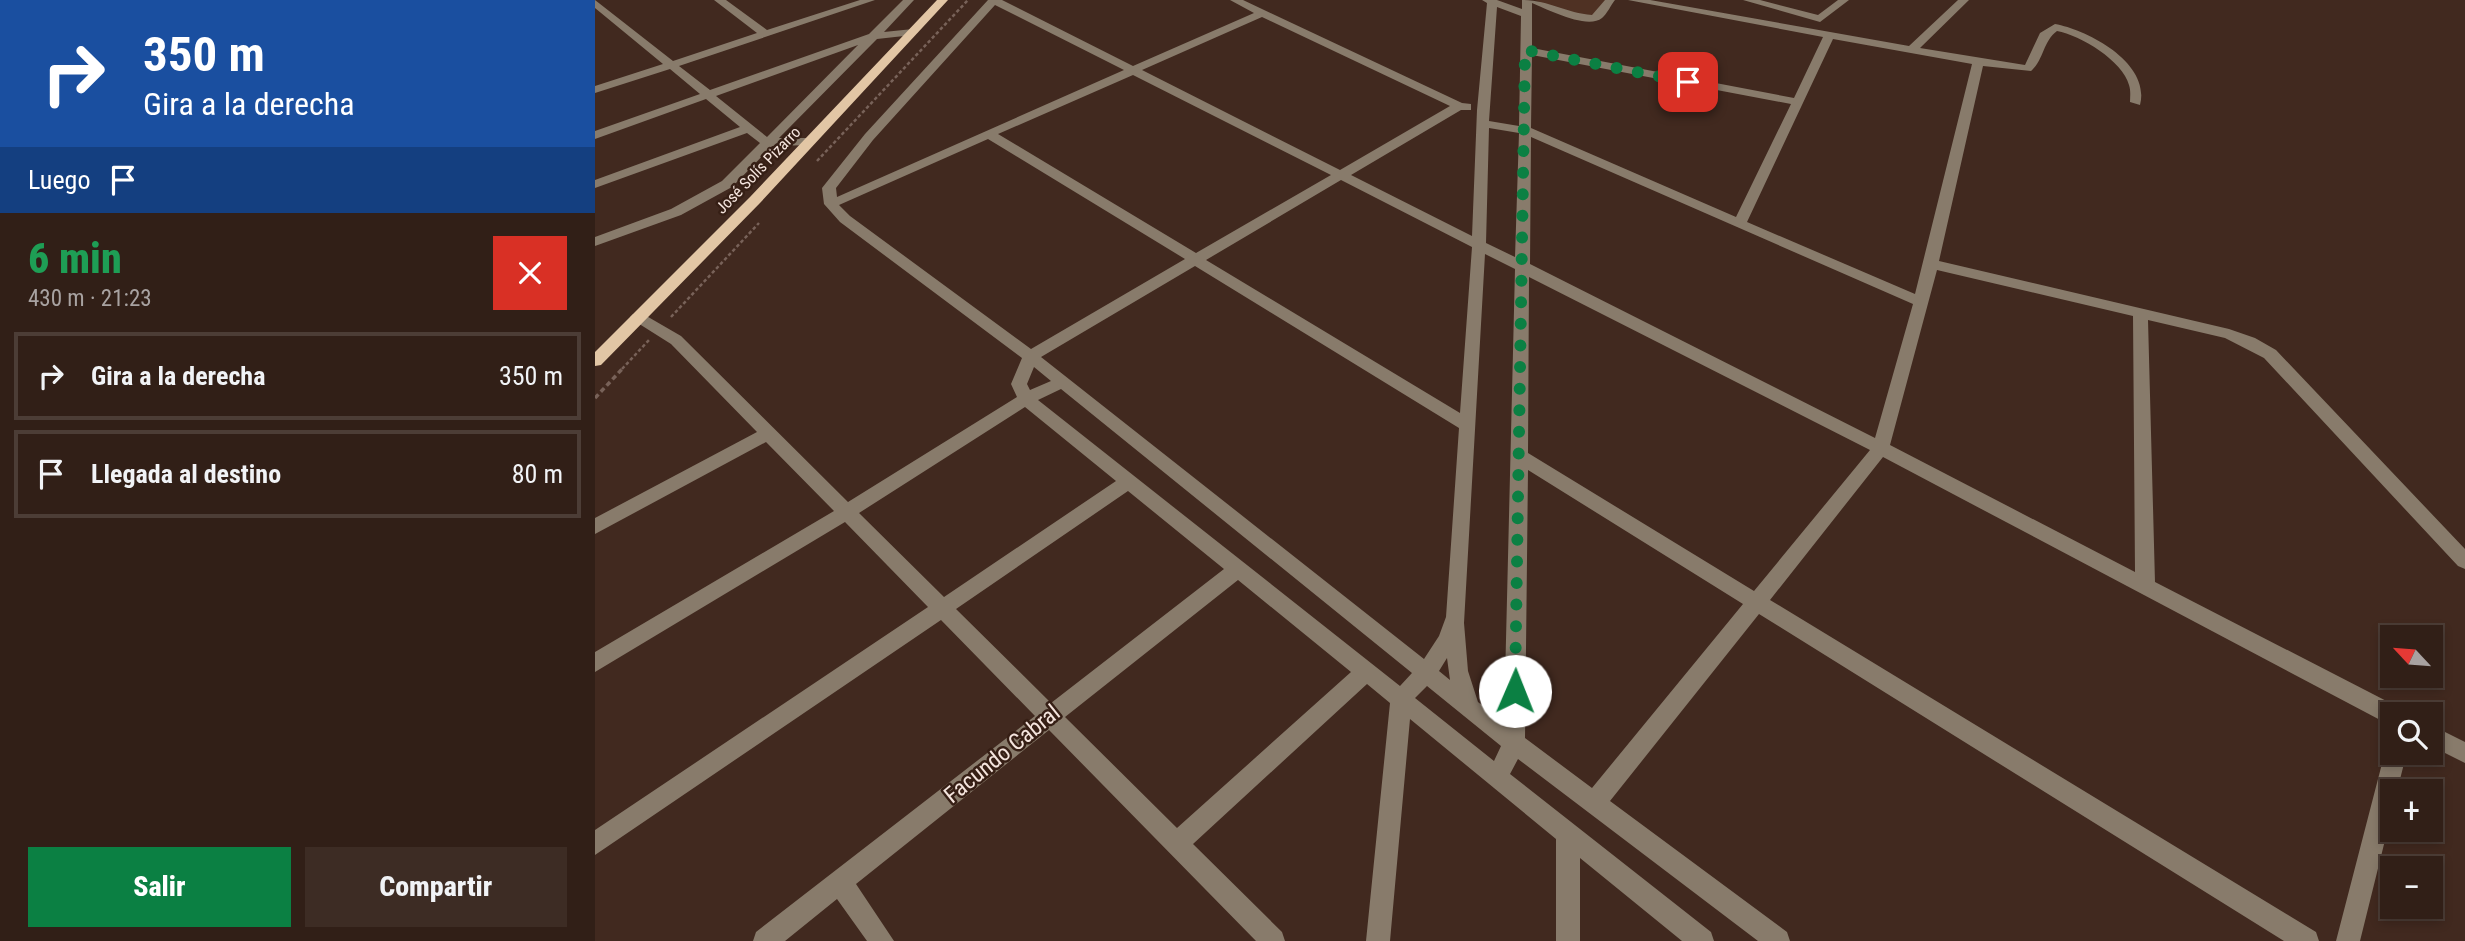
<!DOCTYPE html>
<html lang="es">
<meta charset="utf-8">
<style>
body{margin:0;font-family:"Roboto Condensed",sans-serif;background:#3d2c24;color:#f1f3f6;height:100vh;display:flex;flex-direction:column;font-size:26px;white-space:nowrap}
*{box-sizing:border-box;margin:0}
p{font-size:23px;color:#a8a2a1}
.icon{flex:none;width:38px;height:38px;fill:none;stroke:currentColor;stroke-width:2;stroke-linecap:round;stroke-linejoin:round}
.map{position:relative;flex:1;overflow:hidden}
.sheet{display:flex;flex-direction:column;background:#311f17;width:595px}
.sheet>*{flex:none}
.hud{background:#1a4fa0;color:#fff;overflow:hidden}
.needle{width:46px;rotate:296deg}
.tools{position:absolute;left:1785px;top:625px;display:grid;gap:14px}
.tools a{display:grid;place-items:center;width:63px;height:63px;border-radius:0px;background:#311f17;box-shadow:0 4px 10px #0003,0 0 0 2px #4c3d36;font-size:35px}
.pin{position:absolute;display:grid;place-items:center;width:60px;height:60px;color:#fff;margin:-30px;border-radius:14px;box-shadow:0 4px 10px #0006}
.me{position:absolute;width:77px;margin:-38px;rotate:1deg;stroke-linejoin:round;filter:drop-shadow(0 0 5px #0008)}
.turn{display:flex;align-items:center;gap:24px;height:147px;padding:0 28px;font-size:32px}
.turn .icon{width:91px;height:91px;stroke-width:2.5}
.turn b{display:block;font-size:49px;line-height:60px}
.then{display:flex;align-items:center;height:66px;padding:0 28px;background:#0003;gap:14px;font-size:26px}
.round{display:grid;place-items:center;flex:none;width:74px;height:74px;border-radius:0px;background:#3d2c24}
.head{display:flex;align-items:center;justify-content:space-between;height:119px;padding:0 28px}
h1{font-size:42px;font-weight:800;line-height:52px;color:#1e9e55}
.cta{display:flex;gap:14px;margin-top:auto;padding:14px 28px}
.cta a{flex:1;height:80px;border-radius:0px;background:#0b8043;color:#fff;font-size:28px;font-weight:800;line-height:80px;text-align:center}
.cta a+a{background:#3d2c24;color:#f1f3f6}
ul{padding:0;list-style:none}
li{display:flex;align-items:center;gap:21px;height:88px;margin:0 14px 10px;padding:0 14px;border:4px solid #4c3d36;border-radius:0px}
li div{flex:1}
li b{display:block;font-size:26px}
li em{font-style:normal}
main{display:flex;flex:1;min-height:0}
.map>svg:first-child{display:block}
.built{fill:#4f3123}
.lines{fill:none;stroke-linecap:round;stroke-linejoin:round}
.path-far1{stroke:#786259;stroke-width:2.5;stroke-dasharray:3.5 2.5;stroke-linecap:butt}
.path{stroke:#786259;stroke-width:3.5;stroke-dasharray:5 3.5;stroke-linecap:butt}
.minor{fill:#887b6b;fill-rule:evenodd}
.major{fill:#e2c6a5;fill-rule:evenodd}
.route{stroke:#0b8043;stroke-width:12;stroke-dasharray:0 21.6}
.labels{text-anchor:middle;dominant-baseline:central;stroke-width:5;stroke-linejoin:round;paint-order:stroke}
.far-street-label{font-size:16px;fill:#f5e5de;stroke:#361f15}
.near-street-label{font-size:23px;fill:#f5e5de;stroke:#361f15}
</style>
<main>
<section class="sheet">
<div class="hud">
<div class="turn"><svg class="icon" aria-label="right" viewBox="0 0 24 24"><path d="M7 20v-9h11M14 6l5 5-5 5"/></svg><div><b>350 m</b>Gira a la derecha</div></div>
<div class="then">Luego<svg class="icon" aria-label="arrive" viewBox="0 0 24 24"><path d="M6 21V4h12l-3 4 3 4H6"/></svg></div>
</div>
<div class="head"><div><h1>6 min</h1><p>430 m · 21:23</p></div><a class="round" style="background:#d93025;color:#fff"><svg class="icon" aria-label="close" viewBox="0 0 24 24"><path d="M6 6l12 12M18 6L6 18"/></svg></a></div>
<ul>
<li><svg class="icon" aria-label="right" viewBox="0 0 24 24"><path d="M7 20v-9h11M14 6l5 5-5 5"/></svg><div><b>Gira a la derecha</b></div><em>350 m</em></li>
<li><svg class="icon" aria-label="arrive" viewBox="0 0 24 24"><path d="M6 21V4h12l-3 4 3 4H6"/></svg><div><b>Llegada al destino</b></div><em>80 m</em></li>
</ul>
<div class="cta"><a>Salir</a><a>Compartir</a></div>
</section>
<div class="map">
<svg width="1870" height="941" viewBox="0 0 1870 941">
<rect width="100%" height="100%" fill="#41291f"/>
<!-- built -->
<path class="built" d="M940,0H1013L1002,15L981,16Z"/>
<g class="lines">
<!-- path-far1 -->
<path class="path-far1" d="M222,161L373,0
M76,317L164,223
M27,369L54,340"/>
<!-- path -->
<path class="path" d="M0,398L29,367"/>
<!-- minor -->
<path class="minor" d="M0,0L78,61L162,33L119,0H131L172,30L265,0H280L84,66L115,90L274,34L308,0H319L289,32L318,29L323,32L318,35L282,39L184,138H214L218,139V145L177,146L137,187L86,215L0,246V237L76,209L127,181L165,143L152,133L0,188V180L145,127L111,99L0,139V131L105,94L75,69L0,93V86L68,64L0,8ZM263,45L172,137L121,96Z
M393,0H407L538,66L659,13L635,0H648L867,103L876,104V110H866L756,175L877,236L882,110L892,3L887,0H902L927,9V0C953,0 971,13 997,15L1010,0H1020C1016,5 1012,14 1007,18C992,30 952,9 937,3V48L1199,98L1228,37L1033,0H1055L1314,46L1363,0H1374L1325,48L1430,65L1445,33L1460,24C1493,30 1556,63 1545,105L1535,102C1535,97 1536,91 1534,85C1528,61 1485,35 1462,31C1448,41 1449,60 1436,71L1388,66L1344,261L1634,329L1660,338L1681,350L1870,549V569L1863,566L1669,358L1630,338L1553,320L1560,582L1805,708L1807,714H1797V725L1789,722L1288,457L1175,600L1721,932L1724,941H1689L1164,614L1015,801L1192,932L1195,941H1163L923,759L915,774L1116,932L1119,941H1087L985,858V941H961V839L815,719L795,941H771L795,703L772,684L598,844L687,932L690,941H661L454,730L261,884L299,941H272L242,899L190,941H158L161,932L440,716L346,620L0,855V830L333,607L250,522L0,672V652L239,511L171,442L0,534V518L162,432L76,344L38,320L35,317L38,314H48L86,336L253,502L422,397L416,384L427,358L245,222L229,204L227,188L270,134ZM400,5L529,70L242,197L241,188L278,140ZM902,7L926,16L924,126L894,121ZM667,17L855,106L745,170L547,70ZM1238,39L1377,64L1320,294L1152,222ZM937,55L1196,104L1141,217L936,128ZM538,75L736,175L601,253L403,134ZM894,128L924,133L920,257L891,243ZM936,137L1318,304L1280,438L935,264ZM393,139L590,259L436,349L255,216L244,205ZM746,180L877,247L865,413L611,260ZM890,254L920,269L909,722L883,702L873,671L869,623ZM600,266L864,428L851,617L844,636L829,659L446,357ZM1342,270L1538,316L1540,572L1295,445ZM934,277L1275,450L1159,591L933,453ZM439,367L456,381L435,390L432,384ZM466,389L817,673L805,686L443,400ZM430,407L521,481L349,597L264,513ZM933,470L1148,604L997,788L930,738ZM533,491L629,569L456,703L361,609ZM643,580L756,672L582,828L470,717ZM852,658L855,680L844,671ZM832,686L906,746L899,761L820,698Z
M1148,0H1165L1223,15L1243,0H1254L1225,22Z
M1836,725L1870,742V763L1836,746Z
M1797,743V752H1812L1802,791H1797V812L1765,941H1741L1790,752Z"/>
<!-- major -->
<path class="major" d="M342,0H353L165,203L6,365L0,366V352L155,197Z"/>
</g>
<g class="lines">
<!-- route -->
<path class="route" d="M920,691L930,50L1093,82"/>
</g>
<g class="labels">
<!-- far-street labels -->
<g class="far-street-label">
<text transform="translate(163 170) rotate(-46)">José Solís Pizarro</text>
</g>
<!-- near-street labels -->
<g class="near-street-label">
<text transform="translate(407 754) rotate(-39)">Facundo Cabral</text>
</g>
</g>
</svg>
<div class="tools">
<a><svg class="needle" viewBox="-14 -14 28 28"><path d="M0-13l5 13h-10z" fill="#e53935"/><path d="M0 13l5-13h-10z" fill="#a8a2a1"/></svg></a>
<a><svg class="icon" aria-label="search" viewBox="0 0 24 24"><circle cx="10" cy="10" r="6"/><path d="M15 15l6 6"/></svg></a>
<a>+</a>
<a>−</a>
</div>
<div class="pin" style="left:1093px;top:82px;background:#d93025"><svg class="icon" aria-label="arrive" viewBox="0 0 24 24"><path d="M6 21V4h12l-3 4 3 4H6"/></svg></div>
<svg class="me" style="left:920px;top:691px" viewBox="-20 -20 40 40"><circle r="19" fill="#fff"/><path d="M0-13L10 11 0 6-10 11z" fill="#0b8043"/></svg>
</div>
</main>
